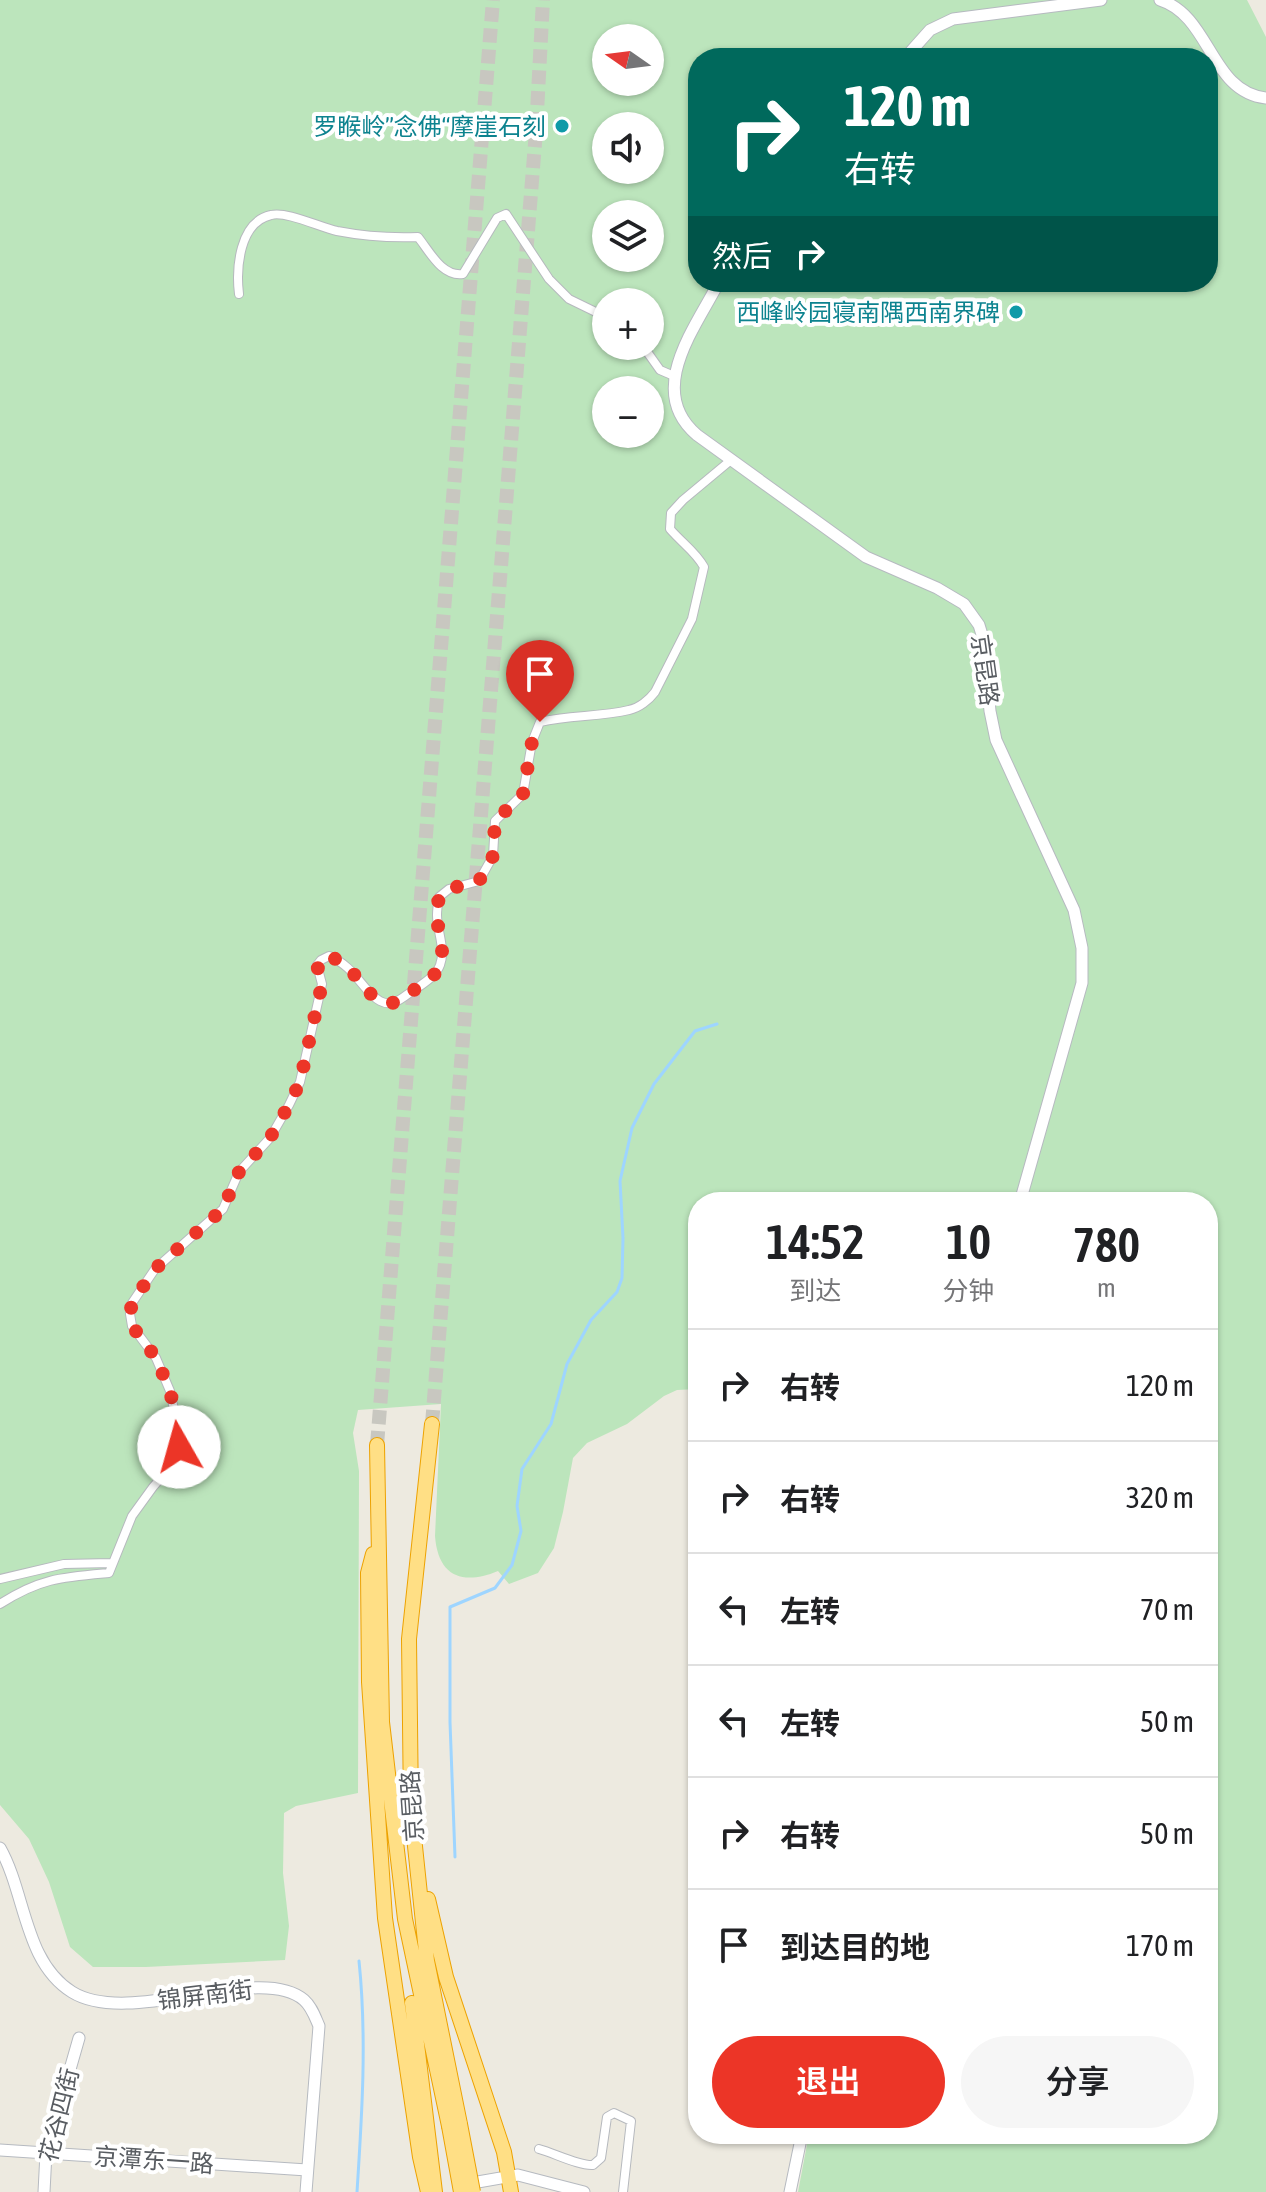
<!DOCTYPE html>
<html lang="zh">
<meta charset="utf-8">
<style>
body{margin:0;font-family:"Asap Condensed","Noto Sans SC",sans-serif;background:#f6f6f6;color:#202124;height:100vh;display:flex;flex-direction:column;font-size:30px;white-space:nowrap}
*{box-sizing:border-box;margin:0}
p{font-size:26px;color:#757577}
.icon{flex:none;width:44px;height:44px;fill:none;stroke:currentColor;stroke-width:2;stroke-linecap:round;stroke-linejoin:round}
.map{position:relative;flex:1;overflow:hidden}
.side{position:absolute;left:688px;top:1192px;width:530px;height:952px;display:flex;flex-direction:column;background:#fff;border-radius:32px;box-shadow:0 2px 6px #0004}
.side>*{flex:none}
.guide{position:absolute;left:688px;top:48px;width:530px;height:244px;border-radius:32px;box-shadow:0 2px 6px #0004;background:#00695c;color:#fff;overflow:hidden}
.needle{width:52px;rotate:284deg}
.buttons{position:absolute;left:592px;top:24px;display:grid;gap:16px}
.buttons a{display:grid;place-items:center;width:72px;height:72px;border-radius:50%;background:#fff;box-shadow:0 2px 6px #0004;font-size:40px}
.pin{position:absolute;display:grid;place-items:center;width:68px;height:68px;color:#fff;margin:-82px -34px;border-radius:50% 50% 50% 0;rotate:-45deg;box-shadow:0 0 8px #0007}
.pin .icon{rotate:45deg}
.me{position:absolute;width:88px;margin:-44px;rotate:353deg;stroke-linejoin:round;filter:drop-shadow(0 0 6px #0008)}
.turn{display:flex;align-items:center;gap:28px;height:168px;padding:0 24px;font-size:36px}
.turn .icon{width:104px;height:104px;stroke-width:2.5}
.turn b{display:block;font-size:56px;line-height:68px}
.then{display:flex;align-items:center;height:76px;padding:0 24px;background:#0003;gap:16px;font-size:30px}
.eta{display:flex;justify-content:space-evenly;align-items:center;height:136px;text-align:center}
.eta b{font-size:48px;font-weight:600;line-height:56px}
.primary-button{display:flex;gap:16px;margin-top:auto;padding:16px 24px}
.primary-button a{flex:1;height:92px;border-radius:48px;background:#ec3527;color:#fff;font-size:32px;font-weight:600;line-height:92px;text-align:center}
.primary-button a+a{background:#f6f6f6;color:#202124}
ul{padding:0;list-style:none}
li{display:flex;align-items:center;gap:24px;height:112px;padding:0 24px;border-top:2px solid #e0e0e0}
li div{flex:1}
li b{display:block;font-size:30px}
li em{font-style:normal}
.map>svg:first-child{display:block}
.green{fill:#bce5bc;fill-rule:evenodd}
.lines{fill:none;stroke-linecap:round;stroke-linejoin:round}
.stream{stroke:#9ed5ff;stroke-width:3}
.highway-tunnel{stroke:#c8c7c0;stroke-width:14;stroke-dasharray:14 7;stroke-linecap:butt}
.street-casing{stroke:#b6b9be;stroke-width:10}
.secondary-casing{stroke:#b6bac0;stroke-width:13}
.highway-casing{stroke:#eda200;stroke-width:16}
.street{stroke:#fff;stroke-width:8}
.secondary{stroke:#fff;stroke-width:11}
.highway{stroke:#ffdf85;stroke-width:14}
.highway-bridge-casing{stroke:#eda200;stroke-width:16;stroke-linecap:butt}
.highway-bridge{stroke:#ffdf85;stroke-width:14}
.route{stroke:#ec3527;stroke-width:14;stroke-dasharray:0 25.2}
.culture-dot{fill:#0f9aa8;stroke:#fff;stroke-width:3}
.labels{text-anchor:middle;dominant-baseline:central;stroke-width:8;stroke-linejoin:round;paint-order:stroke}
.culture-label{font-size:24px;fill:#0d838f;stroke:#fff;text-anchor:end}
.street-label{font-size:24px;fill:#595d62;stroke:#fff}
</style>
<div class="map">
<svg width="1266" height="2192" viewBox="0 0 1266 2192">
<rect width="100%" height="100%" fill="#edeae0"/>
<!-- green -->
<path class="green" d="M0,0H1247L1266,37V2192H798L809,2134H1208V1202H869L799,1199L794,1202H698V1389L677,1390L664,1396L627,1424L587,1443L573,1458L563,1512L554,1548L538,1573L509,1584L498,1571C462,1586 438,1576 435,1536L441,1404L358,1410L353,1433L359,1471L358,1793L296,1806L284,1813L283,1873L289,1926L285,1960L146,1967H93L70,1947L49,1882L29,1839L0,1805ZM606,38H650V82H606ZM698,58H1208V282H698ZM606,126H650V170H606ZM606,214H650V258H606ZM606,302H650V346H606ZM606,390H650V434H606Z"/>
<g class="lines">
<!-- stream -->
<path class="stream" d="M455,1857L450,1722V1607L495,1588L512,1565L521,1531L517,1506L522,1469L551,1424L567,1364L578,1344L591,1320L617,1292L622,1278L623,1238L620,1181L632,1128L654,1084L695,1031L717,1024
M357,2192C362,2115 367,2038 359,1961"/>
<!-- highway-tunnel -->
<path class="highway-tunnel" d="M432,1424L536,131L543,0
M377,1445L493,0"/>
<defs>
<path id="street" d="M239,294C236,269 239,222 271,215C287,211 319,227 337,231C363,236 392,238 418,237C430,252 442,277 463,274L497,218L506,214L549,279L569,299L606,317
M643,346L660,370L674,376
M0,1579L64,1564L111,1563
M0,1604C40,1578 63,1577 109,1573L132,1516L153,1487L179,1457L177,1423L170,1391L156,1358L132,1326L130,1314L132,1303L155,1269L223,1209L239,1172L270,1138L289,1105L300,1082L322,984L317,965L321,960L329,956C356,967 362,991 380,1001C391,1007 400,1000 408,994C418,987 436,977 440,965C446,949 437,931 437,915C437,909 438,903 439,897L449,889L479,881L493,856L495,821L523,794L532,742L540,722C570,715 600,717 629,710C639,708 649,700 655,692L692,619L704,567C696,552 682,543 670,529L671,513L683,500L731,460
M539,2149C554,2153 579,2166 593,2165L601,2158L607,2117L614,2113L631,2121L623,2192"/>
<path id="secondary" d="M1160,0C1211,16 1210,92 1266,98
M905,58L930,30L953,19L1101,0
M719,282C695,328 645,391 697,435L866,557L937,588L964,604L979,625L983,638L990,711L996,740L1074,910L1082,948V983L1020,1202
M0,1848C26,1894 24,1962 72,1992C130,2028 260,1962 304,2000C312,2007 315,2017 319,2026L306,2192
M0,2150L307,2170
M465,2188L472,2183L518,2175L584,2192
M44,2192L46,2153L79,2038
M790,2192L802,2134"/>
<path id="highway" d="M432,1424L409,1639L411,1808L427,1961L460,2124
M377,1445L382,1722L405,1919L449,2126
M373,1554L368,1573L369,1682L385,1918L420,2157L428,2192
M428,1899L446,1977L504,2152L511,2192
M412,2003L435,2192"/>
</defs>
<!-- street casing -->
<use href="#street" class="street-casing"/>
<!-- secondary casing -->
<use href="#secondary" class="secondary-casing"/>
<!-- highway casing -->
<use href="#highway" class="highway-casing"/>
<!-- street -->
<use href="#street" class="street"/>
<!-- secondary -->
<use href="#secondary" class="secondary"/>
<!-- highway -->
<use href="#highway" class="highway"/>
<defs>
<path id="highway-bridge" d="M460,2124L473,2192
M449,2126L461,2192"/>
</defs>
<!-- highway-bridge casing -->
<use href="#highway-bridge" class="highway-bridge-casing"/>
<!-- highway-bridge -->
<use href="#highway-bridge" class="highway-bridge"/>
</g>
<g class="lines">
<!-- route -->
<path class="route" d="M179,1447L177,1423L170,1391L156,1358L132,1326L130,1314L132,1303L155,1269L223,1209L239,1172L270,1138L289,1105L300,1082L322,984L317,965L321,960L329,956C356,967 362,991 380,1001C391,1007 400,1000 408,994C418,987 436,978 440,965C446,949 437,931 437,915C437,909 438,903 439,897L449,889L479,881L493,856L495,821L523,794L532,742L540,722"/>
</g>
<!-- markers -->
<g class="culture-dot">
<circle cx="562" cy="126" r="8"/>
<circle cx="1016" cy="312" r="8"/>
</g>
<g class="labels">
<!-- culture labels -->
<g class="culture-label">
<text x="546" y="126">罗睺岭”念佛“摩崖石刻</text>
<text x="1000" y="312">西峰岭园寝南隅西南界碑</text>
</g>
<!-- street labels -->
<g class="street-label">
<text transform="translate(985 670) rotate(82)">京昆路</text>
<text transform="translate(412 1806) rotate(-94)">京昆路</text>
<text transform="translate(205 1995) rotate(-7)">锦屏南街</text>
<text transform="translate(59 2115) rotate(-76)">花谷四街</text>
<text transform="translate(154 2160) rotate(4)">京潭东一路</text>
</g>
</g>
</svg>
<div class="buttons">
<a><svg class="needle" viewBox="-14 -14 28 28"><path d="M0-13l5 13h-10z" fill="#e53935"/><path d="M0 13l5-13h-10z" fill="#757577"/></svg></a>
<a><svg class="icon" aria-label="sound" viewBox="0 0 24 24"><path d="M4 9h4l5-4v14l-5-4H4zM17 9q2 3 0 6"/></svg></a>
<a><svg class="icon" aria-label="layers" viewBox="0 0 24 24"><path d="M12 4l9 5-9 5-9-5zM3 14l9 5 9-5"/></svg></a>
<a>+</a>
<a>−</a>
</div>
<div class="pin" style="left:540px;top:722px;background:#d93025"><svg class="icon" aria-label="arrive" viewBox="0 0 24 24"><path d="M6 21V4h12l-3 4 3 4H6"/></svg></div>
<svg class="me" style="left:179px;top:1447px" viewBox="-20 -20 40 40"><circle r="19" fill="#fff"/><path d="M0-13L10 11 0 6-10 11z" fill="#ec3527"/></svg>
<div class="guide">
<div class="turn"><svg class="icon" aria-label="right" viewBox="0 0 24 24"><path d="M7 20v-9h11M14 6l5 5-5 5"/></svg><div><b>120 m</b>右转</div></div>
<div class="then">然后<svg class="icon" aria-label="right" viewBox="0 0 24 24"><path d="M7 20v-9h11M14 6l5 5-5 5"/></svg></div>
</div>
<section class="side">
<div class="eta">
<div><b>14:52</b><p>到达</p></div>
<div><b>10</b><p>分钟</p></div>
<div><b>780</b><p>m</p></div>
</div>
<ul>
<li><svg class="icon" aria-label="right" viewBox="0 0 24 24"><path d="M7 20v-9h11M14 6l5 5-5 5"/></svg><div><b>右转</b></div><em>120 m</em></li>
<li><svg class="icon" aria-label="right" viewBox="0 0 24 24"><path d="M7 20v-9h11M14 6l5 5-5 5"/></svg><div><b>右转</b></div><em>320 m</em></li>
<li><svg class="icon" aria-label="left" viewBox="0 0 24 24"><path d="M17 20v-9H6M10 6l-5 5 5 5"/></svg><div><b>左转</b></div><em>70 m</em></li>
<li><svg class="icon" aria-label="left" viewBox="0 0 24 24"><path d="M17 20v-9H6M10 6l-5 5 5 5"/></svg><div><b>左转</b></div><em>50 m</em></li>
<li><svg class="icon" aria-label="right" viewBox="0 0 24 24"><path d="M7 20v-9h11M14 6l5 5-5 5"/></svg><div><b>右转</b></div><em>50 m</em></li>
<li><svg class="icon" aria-label="arrive" viewBox="0 0 24 24"><path d="M6 21V4h12l-3 4 3 4H6"/></svg><div><b>到达目的地</b></div><em>170 m</em></li>
</ul>
<div class="primary-button"><a>退出</a><a>分享</a></div>
</section>
</div>
